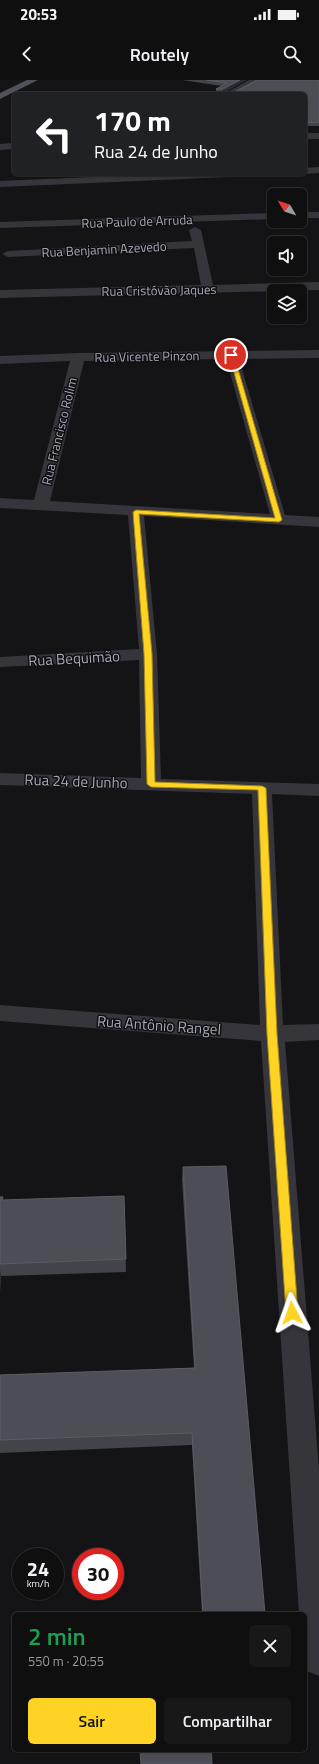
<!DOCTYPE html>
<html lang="pt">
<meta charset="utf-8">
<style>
body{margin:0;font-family:"Titillium Web",sans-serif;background:#181819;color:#f1f3f6;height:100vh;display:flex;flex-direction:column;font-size:15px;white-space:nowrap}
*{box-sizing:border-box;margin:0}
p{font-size:13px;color:#9b9c9f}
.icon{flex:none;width:22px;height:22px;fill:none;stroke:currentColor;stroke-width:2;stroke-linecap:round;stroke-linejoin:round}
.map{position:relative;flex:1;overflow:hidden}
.drawer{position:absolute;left:12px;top:1532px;width:295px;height:140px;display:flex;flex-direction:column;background:#0f0f10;border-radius:6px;box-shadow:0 1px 3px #0004,0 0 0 1px #2f2f30}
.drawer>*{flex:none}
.hud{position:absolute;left:12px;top:12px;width:295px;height:84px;border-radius:6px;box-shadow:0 1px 3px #0004,0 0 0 1px #2f2f30;background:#202124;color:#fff;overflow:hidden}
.needle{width:26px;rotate:309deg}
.controls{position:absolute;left:267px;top:108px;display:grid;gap:8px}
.controls a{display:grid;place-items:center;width:40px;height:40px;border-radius:6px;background:#0f0f10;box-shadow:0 1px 3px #0004,0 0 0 1px #2f2f30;font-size:20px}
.speed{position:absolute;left:12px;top:1468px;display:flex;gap:8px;font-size:20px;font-weight:700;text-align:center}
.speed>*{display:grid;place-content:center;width:52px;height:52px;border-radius:50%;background:#0f0f10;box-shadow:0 1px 3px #0004,0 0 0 1px #2f2f30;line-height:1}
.speed small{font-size:10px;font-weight:400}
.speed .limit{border:6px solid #d22;background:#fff;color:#111}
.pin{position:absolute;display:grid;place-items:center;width:34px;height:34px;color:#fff;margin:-17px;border:2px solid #fff;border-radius:50%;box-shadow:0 1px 4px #0007}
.me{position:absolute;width:44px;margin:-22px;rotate:356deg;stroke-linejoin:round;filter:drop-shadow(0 0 3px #0008)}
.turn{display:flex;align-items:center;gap:14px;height:84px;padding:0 16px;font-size:18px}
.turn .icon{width:52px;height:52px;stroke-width:2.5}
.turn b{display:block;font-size:28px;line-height:34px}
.round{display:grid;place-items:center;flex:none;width:42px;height:42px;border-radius:6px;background:#181819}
.summary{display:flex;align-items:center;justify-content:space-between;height:68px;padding:0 16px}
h1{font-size:24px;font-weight:600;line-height:30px;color:#1e9e55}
.cta{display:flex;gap:8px;margin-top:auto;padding:8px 16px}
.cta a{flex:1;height:46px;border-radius:6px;background:#fed324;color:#111;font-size:16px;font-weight:600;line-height:46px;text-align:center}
.cta a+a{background:#181819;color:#f1f3f6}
.status{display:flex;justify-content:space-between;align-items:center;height:28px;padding:0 20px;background:#0f0f10;direction:ltr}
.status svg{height:11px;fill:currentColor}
header{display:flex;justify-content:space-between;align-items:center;height:52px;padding:0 16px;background:#0f0f10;font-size:18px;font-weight:600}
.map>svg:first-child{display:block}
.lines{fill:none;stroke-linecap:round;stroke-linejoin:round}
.minor{fill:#35353b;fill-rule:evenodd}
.major{fill:#51515b;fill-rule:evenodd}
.wall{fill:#424449}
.shaded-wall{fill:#2b2c30}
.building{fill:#4d4e55;stroke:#5b5c64}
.route{fill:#fed324;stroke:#a58917}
.labels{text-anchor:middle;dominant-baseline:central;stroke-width:3;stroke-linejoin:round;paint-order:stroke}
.far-street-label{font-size:13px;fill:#a5a8b7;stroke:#0f0f11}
.street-label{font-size:15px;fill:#a5a8b7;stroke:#0f0f11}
</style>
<div class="status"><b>20:53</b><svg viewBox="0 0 49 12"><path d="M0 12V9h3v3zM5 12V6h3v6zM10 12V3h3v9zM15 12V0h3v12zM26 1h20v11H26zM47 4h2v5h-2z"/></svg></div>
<header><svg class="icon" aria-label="back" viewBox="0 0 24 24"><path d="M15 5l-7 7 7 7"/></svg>Routely<svg class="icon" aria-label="search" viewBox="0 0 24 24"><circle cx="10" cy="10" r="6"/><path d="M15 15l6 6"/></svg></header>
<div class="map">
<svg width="319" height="1684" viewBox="0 0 319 1684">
<rect width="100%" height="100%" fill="#141416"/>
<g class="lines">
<!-- minor -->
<path class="minor" d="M249,0H260L235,14H224Z
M305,53H319V59H305Z
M14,63V69L0,70V64Z
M319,87V93L305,94V88Z
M159,94H234L229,97L0,107V101Z
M300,132H319V138H300Z
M274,133V139L0,148V142Z
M195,147L201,150L213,205L319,202V210L0,218V210L201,205L194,168L8,177L2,174L8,171L192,161L189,150Z
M319,270V278L239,279L285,435L319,437V447L144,436L157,574L161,699L319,704V716L272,714L283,945L319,944V960L285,962L319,1390V1596L307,1591L305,1586V1534H299L261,961L0,941V925L260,945L252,714L0,705V693L141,698L139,580L0,587V577L139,569L128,435L0,428V418L34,420L70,281L0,284V276L78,273ZM226,279L270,434L50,421L84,281Z"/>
<!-- major -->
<path class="major" d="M27,0H38L0,19V13Z"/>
</g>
<!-- wall -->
<path class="wall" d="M182,0H246L223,13L216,12V9L222,6Z
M319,0V46H305V14L236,13V11Z
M183,1087L265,1534H202L192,1365L0,1373V1295L194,1288L182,1100Z
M124,1116L126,1192L1,1196L0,1212V1117L3,1120Z"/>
<!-- shaded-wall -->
<path class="shaded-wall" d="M240,0H246L223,13V9Z
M0,1189L1,1196L0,1212Z"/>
<!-- building -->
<path class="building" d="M206,0H240L223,9H216L227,3Z
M257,0H319V42L305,43V14H235L240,12L236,11Z
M226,1086L265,1534H203L192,1353L0,1360V1295L195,1288L183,1087Z
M124,1116L126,1179L0,1184V1117H3L2,1120Z
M140,1670H211L212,1684H141Z"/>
<!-- route -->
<path class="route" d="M231,274L234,275L282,440L279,442L139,434L152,574L155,702L262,706L266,708L277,954L298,1233L296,1236L292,1238L288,1236L286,1233L267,954L258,710L151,707L147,704L144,574L133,432L136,430L275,438L229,275Z"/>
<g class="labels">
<!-- far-street labels -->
<g class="far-street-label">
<text transform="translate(137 141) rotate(-2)">Rua Paulo de Arruda</text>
<text transform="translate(104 169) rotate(-3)">Rua Benjamin Azevedo</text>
<text transform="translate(159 210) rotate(-1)">Rua Cristóvão Jaques</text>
<text transform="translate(147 276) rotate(-1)">Rua Vicente Pinzon</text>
<text transform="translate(59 351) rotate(-76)">Rua Francisco Rolim</text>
</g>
<!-- street labels -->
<g class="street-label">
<text transform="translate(74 578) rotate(-3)">Rua Bequimão</text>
<text transform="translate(76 701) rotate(2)">Rua 24 de Junho</text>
<text transform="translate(159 945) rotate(4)">Rua Antônio Rangel</text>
</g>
</g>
</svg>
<div class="controls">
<a><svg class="needle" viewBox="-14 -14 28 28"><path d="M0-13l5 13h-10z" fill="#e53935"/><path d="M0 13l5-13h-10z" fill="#9b9c9f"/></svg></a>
<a><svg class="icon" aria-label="sound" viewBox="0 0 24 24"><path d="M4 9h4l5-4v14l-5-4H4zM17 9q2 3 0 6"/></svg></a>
<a><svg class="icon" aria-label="layers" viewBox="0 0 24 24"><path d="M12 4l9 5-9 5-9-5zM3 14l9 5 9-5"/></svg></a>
</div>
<div class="speed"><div>24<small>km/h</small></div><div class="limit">30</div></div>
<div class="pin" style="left:231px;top:275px;background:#d93025"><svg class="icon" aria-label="arrive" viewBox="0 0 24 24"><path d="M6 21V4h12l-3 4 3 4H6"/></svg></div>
<svg class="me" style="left:292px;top:1233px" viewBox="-20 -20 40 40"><path d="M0-17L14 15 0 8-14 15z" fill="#fed324" stroke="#fff" stroke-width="4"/></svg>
<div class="hud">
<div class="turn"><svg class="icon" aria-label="left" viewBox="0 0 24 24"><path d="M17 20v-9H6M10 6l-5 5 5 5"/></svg><div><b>170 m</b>Rua 24 de Junho</div></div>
</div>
<section class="drawer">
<div class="summary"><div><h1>2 min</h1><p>550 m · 20:55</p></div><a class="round"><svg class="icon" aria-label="close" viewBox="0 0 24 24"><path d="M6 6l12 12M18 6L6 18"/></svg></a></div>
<div class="cta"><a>Sair</a><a>Compartilhar</a></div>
</section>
</div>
